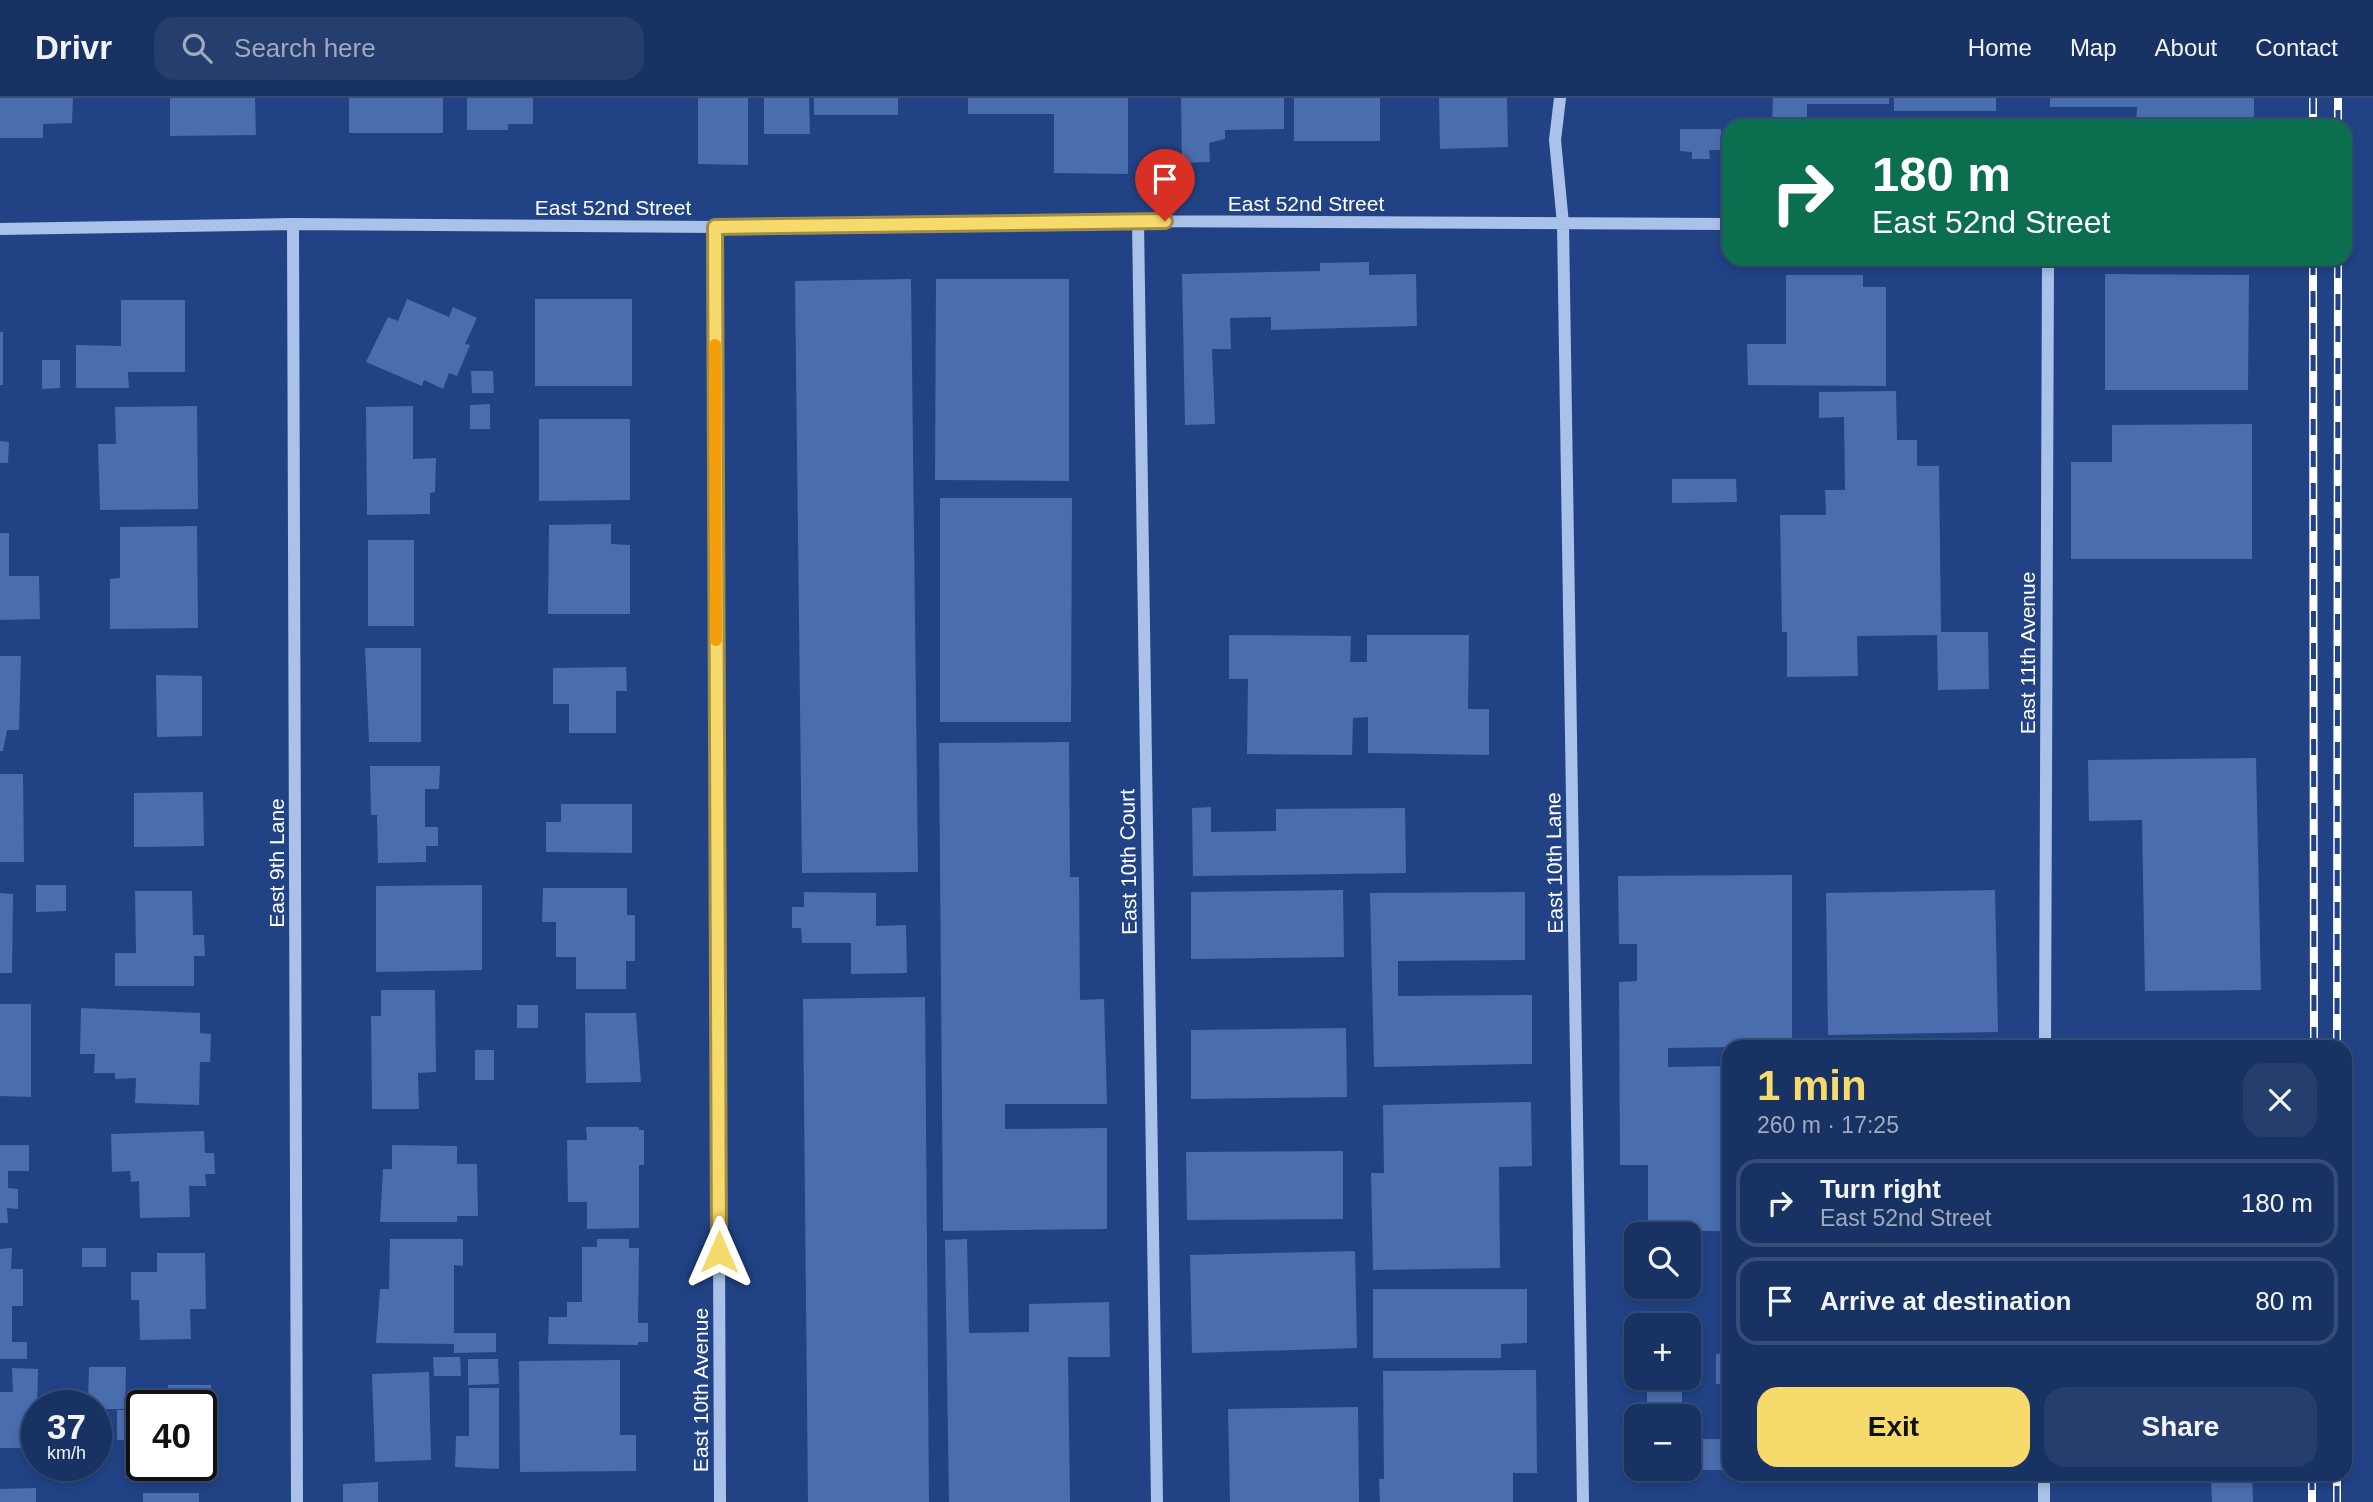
<!DOCTYPE html>
<meta charset="utf-8">
<style>
body{margin:0;font-family:Helvetica,sans-serif;background:#263e6d;color:#f1f3f6;height:100vh;display:flex;flex-direction:column;font-size:26px;white-space:nowrap}
*{box-sizing:border-box;margin:0}
p{font-size:23px;color:#9faabf}
.icon{flex:none;width:38px;height:38px;fill:none;stroke:currentColor;stroke-width:2;stroke-linecap:round;stroke-linejoin:round}
.map{position:relative;flex:1;overflow:hidden}
.details{position:absolute;left:1722px;top:942px;width:630px;height:441px;display:flex;flex-direction:column;background:#193264;border-radius:21px;box-shadow:0 4px 10px #0003,0 0 0 2px #374d78}
.details>*{flex:none}
.hud{position:absolute;left:1722px;top:21px;width:630px;height:147px;border-radius:21px;box-shadow:0 4px 10px #0003,0 0 0 2px #374d78;background:#0b6e4f;color:#fff;overflow:hidden}
.controls{position:absolute;left:1624px;top:1124px;display:grid;gap:14px}
.controls a{display:grid;place-items:center;width:77px;height:77px;border-radius:14px;background:#193264;box-shadow:0 4px 10px #0003,0 0 0 2px #374d78;font-size:35px}
.speed{position:absolute;left:21px;top:1292px;display:flex;gap:14px;font-size:35px;font-weight:700;text-align:center}
.speed>*{display:grid;place-content:center;width:91px;height:91px;border-radius:50%;background:#193264;box-shadow:0 4px 10px #0003,0 0 0 2px #374d78;line-height:1}
.speed small{font-size:18px;font-weight:400}
.speed .limit{border:4px solid #111;border-radius:10px;background:#fff;color:#111}
.pin{position:absolute;display:grid;place-items:center;width:60px;height:60px;color:#fff;margin:-72px -30px;border-radius:50% 50% 50% 0;rotate:-45deg;box-shadow:0 0 7px #0007}
.pin .icon{rotate:45deg}
.me{position:absolute;width:77px;margin:-38px;rotate:0deg;stroke-linejoin:round;filter:drop-shadow(0 0 5px #0008)}
.turn{display:flex;align-items:center;gap:24px;height:147px;padding:0 35px;font-size:32px}
.turn .icon{width:91px;height:91px;stroke-width:2.5}
.turn b{display:block;font-size:49px;line-height:60px}
.round{display:grid;place-items:center;flex:none;width:74px;height:74px;border-radius:21px;background:#263e6d}
.headline{display:flex;align-items:center;justify-content:space-between;height:119px;padding:0 35px}
h1{font-size:42px;font-weight:800;line-height:52px;color:#f6da6b}
.cta{display:flex;gap:14px;margin-top:auto;padding:14px 35px}
.cta a{flex:1;height:80px;border-radius:21px;background:#f6da6b;color:#111;font-size:28px;font-weight:800;line-height:80px;text-align:center}
.cta a+a{background:#263e6d;color:#f1f3f6}
ul{padding:0;list-style:none}
li{display:flex;align-items:center;gap:21px;height:88px;margin:0 14px 10px;padding:0 21px;border:4px solid #374d78;border-radius:21px}
li div{flex:1}
li b{display:block;font-size:26px}
li em{font-style:normal}
header{display:flex;align-items:center;gap:42px;box-sizing:border-box;height:98px;padding:0 35px;background:#193264;border-bottom:2px solid #374d78}
header strong{font-size:33px}
nav{display:flex;gap:38px;margin-inline-start:auto;font-size:24px}
.search{width:490px;height:63px;background:#263e6d;display:flex;align-items:center;gap:18px;box-sizing:border-box;padding:0 24px;border-radius:21px;color:#9faabf;font-size:26px}
.map>svg:first-child{display:block}
.building{fill:#4a6dad}
.lines{fill:none;stroke-linecap:round;stroke-linejoin:round}
.minor{stroke:#aac1e9;stroke-width:12}
.rail-casing{stroke:#fff;stroke-width:8}
.rail{stroke:#214385;stroke-width:5;stroke-dasharray:16;stroke-linecap:butt}
.route-casing{stroke:#a08e46;stroke-width:18}
.route{stroke:#f6da6b;stroke-width:12}
.slow{stroke:#f59e0b;stroke-width:12}
.labels{text-anchor:middle;dominant-baseline:central;stroke-width:6;stroke-linejoin:round;paint-order:stroke}
.street-label{font-size:21px;fill:#fff;stroke:#214385}
</style>
<header>
<strong>Drivr</strong>
<div class="search"><svg class="icon" aria-label="search" viewBox="0 0 24 24"><circle cx="10" cy="10" r="6"/><path d="M15 15l6 6"/></svg>Search here</div>
<nav><a>Home</a><a>Map</a><a>About</a><a>Contact</a></nav>
</header>
<div class="map">
<svg width="2373" height="1404" viewBox="0 0 2373 1404">
<rect width="100%" height="100%" fill="#214385"/>
<!-- building -->
<path class="building" d="M0,0H73L72,25L43,26V40H0Z
M170,0H255L256,37L170,38Z
M349,0H443V35H349Z
M467,0H533V26H508V32H467Z
M698,0H748V67L698,66Z
M764,0H809L810,36H764Z
M814,0H898V17H814Z
M968,0H1128V76L1054,75V16H968Z
M1181,0H1284V31L1225,32V41L1209,45L1210,64L1182,65Z
M1294,0H1380V43H1294Z
M1439,0H1507L1508,49L1440,51Z
M1773,0H1889V6H1807V28H1772Z
M1894,0H1996V13H1894Z
M2050,0H2254V28H2136L2137,9H2050Z
M1680,31H1721V52H1709L1710,61H1692V54L1680,53Z
M1369,164V177L1416,176L1417,228L1271,232V219L1230,220L1231,251H1212L1215,326L1185,327L1182,176L1320,173V165Z
M2105,176L2249,177L2248,292H2105Z
M1786,177H1863V189H1886V288L1748,287L1747,246H1786Z
M911,181L918,774L802,775L795,183Z
M936,181H1069V383L935,382Z
M407,201L449,219L453,209L477,220L465,246L470,247L457,278L449,275L443,291L424,282L422,288L366,264L388,219L398,223Z
M535,201H632V288H535Z
M121,202H185V274H128L129,290H76V247L121,248Z
M0,234H3V287H0Z
M42,262H60V290L42,291Z
M471,273H493L494,295H472Z
M1896,293L1897,342H1917V368H1939L1941,534H1988L1989,591L1938,592L1937,537L1857,538L1858,578L1787,579V534H1782L1780,417H1826L1825,392H1845L1844,319L1819,320V294Z
M490,306V331H470V307Z
M197,308L198,411L100,412L98,346H116L115,309Z
M413,308V361L436,360L435,394L430,395V416L367,417L366,309Z
M539,321H630V402L539,403Z
M2252,326V461H2071V364H2112V327Z
M0,343L9,344L8,365H0Z
M1672,381H1736L1737,404L1672,405Z
M940,400H1072L1071,624H940Z
M611,426V446L630,447V516H548L549,427Z
M197,428L198,530L110,531V481L120,480V429Z
M0,435H9V478H39L40,521L0,522Z
M368,442H414V528H368Z
M1229,537L1351,538L1350,564H1367V537H1469L1468,611H1489V657L1368,655V619L1353,620L1352,657L1247,656L1248,581H1229Z
M365,550H421V644H369Z
M0,558H21L19,632H7L3,653H0Z
M626,569L627,593H616V635H569V606H553V570Z
M156,577L202,578V638L157,639Z
M1069,644L1070,779H1079L1080,902L1104,901L1107,1006H1005V1031L1107,1030V1131L943,1133L939,645Z
M2256,660L2261,892L2145,893L2142,722L2089,723L2088,662Z
M370,668H440L439,691H425V729H438V748H426V764L378,765L377,717H371Z
M0,676H23L24,764H0Z
M203,694L204,748L134,749V695Z
M561,706H632V755L546,754V724H561Z
M1211,709V734L1276,733V711L1405,710L1406,775L1193,778L1192,710Z
M1792,777V948L1668,950V969L1729,968V1133H1648V1067H1620L1619,884L1637,883V846H1619L1618,778Z
M36,787H66V813L36,814Z
M482,787V872L376,874V788Z
M543,790H627V817H635V863H626V891H576V859H556V824H542Z
M1343,792L1344,859L1191,861V794Z
M1995,792L1998,934L1828,937L1826,795Z
M135,793H192L193,837H204L205,858H194V888H115V855H136Z
M804,794L876,795V828L906,827L907,875L851,876V845H802L801,830H792V809H804Z
M1525,794V862L1398,863V898L1532,897V966L1374,969L1370,795Z
M0,795L13,796L12,875H0Z
M381,892H435L436,974L418,975L419,1011H372L371,918H381Z
M925,899L929,1404H808L803,901Z
M0,906H31V999L0,998Z
M517,907H538V930H517Z
M81,910L200,915V935L211,936L210,964H200L199,1007L135,1005L136,980L115,981V975H94L95,956H80Z
M585,915H636L641,984L586,985Z
M1346,930L1347,999L1191,1001V932Z
M475,952H494V982H475Z
M1531,1004L1532,1068L1499,1069L1500,1170L1373,1172L1371,1075H1384L1383,1007Z
M586,1029H639V1032H644V1067H639V1130L587,1131V1104H568L567,1042H587Z
M204,1033L205,1055H214L215,1076H205L206,1088H189L190,1119L140,1120L139,1083L131,1084L130,1073L112,1074L111,1036Z
M0,1047H29V1073H8V1090L18,1091V1111L7,1110L8,1125H0Z
M392,1047L457,1048V1066H477L478,1118H457V1124H380L383,1071H392Z
M1343,1053V1121L1187,1122L1186,1054Z
M390,1141H463V1168L454,1167V1235H496V1254L454,1255V1246L376,1245L380,1191H389Z
M597,1141H629V1150H639L638,1225H648V1244H638V1247L548,1246L549,1219H567V1204H582V1149H597Z
M967,1141L969,1235L1029,1234V1206L1109,1204L1110,1259H1068L1070,1404H949L945,1142Z
M12,1150L11,1171H23V1208H12V1244H27V1261H0V1151Z
M82,1150H106V1169H82Z
M1355,1153L1357,1250L1192,1255L1190,1157Z
M157,1155H205L206,1211H190L191,1241L140,1242L139,1202H131V1174H157Z
M1373,1191H1527V1245L1501,1246V1260H1373Z
M1729,1255V1286H1716V1256Z
M433,1259H460L461,1278H434Z
M468,1261H498L499,1286L468,1287Z
M620,1262V1337H636V1373L520,1374L519,1263Z
M89,1269H126L125,1311H96V1307H88Z
M12,1270L38,1271L37,1319H25V1350H0V1294H13Z
M1536,1272L1537,1375H1513V1404H1380L1379,1381H1384L1383,1273Z
M429,1274L431,1362L375,1364L372,1276Z
M168,1287H211V1312H205V1319H201V1307H149L150,1293H168Z
M1647,1287H1682V1309H1689V1318H1647Z
M469,1290H499V1371L455,1369L456,1338H469Z
M1358,1309L1359,1404H1230L1228,1311Z
M117,1312H142V1342H117Z
M1689,1341H1729V1372H1689Z
M2211,1376H2252L2253,1404H2212Z
M378,1384V1404H343V1386Z
M36,1390V1404H0V1391Z
M143,1395H199V1404H143Z"/>
<g class="lines">
<!-- minor -->
<path class="minor" d="M1560,0L1555,42L1563,126L1583,1404
M1138,123L1157,1404
M293,126L297,1404
M715,129L720,1404
M0,131L293,126L715,129L1138,123L1729,126
M2045,948L2048,161
M2044,1404V1376"/>
<defs>
<path id="rail" d="M2313,0V28
M2338,28V0
M2313,161L2314,948
M2337,948L2338,161
M2312,1376V1404
M2337,1404V1376"/>
</defs>
<!-- rail casing -->
<use href="#rail" class="rail-casing"/>
<!-- rail -->
<use href="#rail" class="rail"/>
</g>
<g class="lines">
<defs>
<path id="route" d="M719,1154L715,129L1165,123"/>
</defs>
<!-- route casing -->
<use href="#route" class="route-casing"/>
<!-- route -->
<use href="#route" class="route"/>
<!-- slow -->
<path class="slow" d="M715,247L716,542"/>
</g>
<g class="labels">
<!-- street labels -->
<g class="street-label">
<text x="1306" y="105">East 52nd Street</text>
<text x="613" y="109">East 52nd Street</text>
<text transform="translate(2027 555) rotate(-90)">East 11th Avenue</text>
<text transform="translate(1128 764) rotate(-91)">East 10th Court</text>
<text transform="translate(276 765) rotate(-90)">East 9th Lane</text>
<text transform="translate(1554 765) rotate(-91)">East 10th Lane</text>
<text transform="translate(700 1292) rotate(-90)">East 10th Avenue</text>
</g>
</g>
</svg>
<div class="controls">
<a><svg class="icon" aria-label="search" viewBox="0 0 24 24"><circle cx="10" cy="10" r="6"/><path d="M15 15l6 6"/></svg></a>
<a>+</a>
<a>−</a>
</div>
<div class="speed"><div>37<small>km/h</small></div><div class="limit">40</div></div>
<div class="pin" style="left:1165px;top:123px;background:#d93025"><svg class="icon" aria-label="arrive" viewBox="0 0 24 24"><path d="M6 21V4h12l-3 4 3 4H6"/></svg></div>
<svg class="me" style="left:719px;top:1154px" viewBox="-20 -20 40 40"><path d="M0-17L14 15 0 8-14 15z" fill="#f6da6b" stroke="#fff" stroke-width="4"/></svg>
<div class="hud">
<div class="turn"><svg class="icon" aria-label="right" viewBox="0 0 24 24"><path d="M7 20v-9h11M14 6l5 5-5 5"/></svg><div><b>180 m</b>East 52nd Street</div></div>
</div>
<section class="details">
<div class="headline"><div><h1>1 min</h1><p>260 m · 17:25</p></div><a class="round"><svg class="icon" aria-label="close" viewBox="0 0 24 24"><path d="M6 6l12 12M18 6L6 18"/></svg></a></div>
<ul>
<li><svg class="icon" aria-label="right" viewBox="0 0 24 24"><path d="M7 20v-9h11M14 6l5 5-5 5"/></svg><div><b>Turn right</b><p>East 52nd Street</p></div><em>180 m</em></li>
<li><svg class="icon" aria-label="arrive" viewBox="0 0 24 24"><path d="M6 21V4h12l-3 4 3 4H6"/></svg><div><b>Arrive at destination</b></div><em>80 m</em></li>
</ul>
<div class="cta"><a>Exit</a><a>Share</a></div>
</section>
</div>
